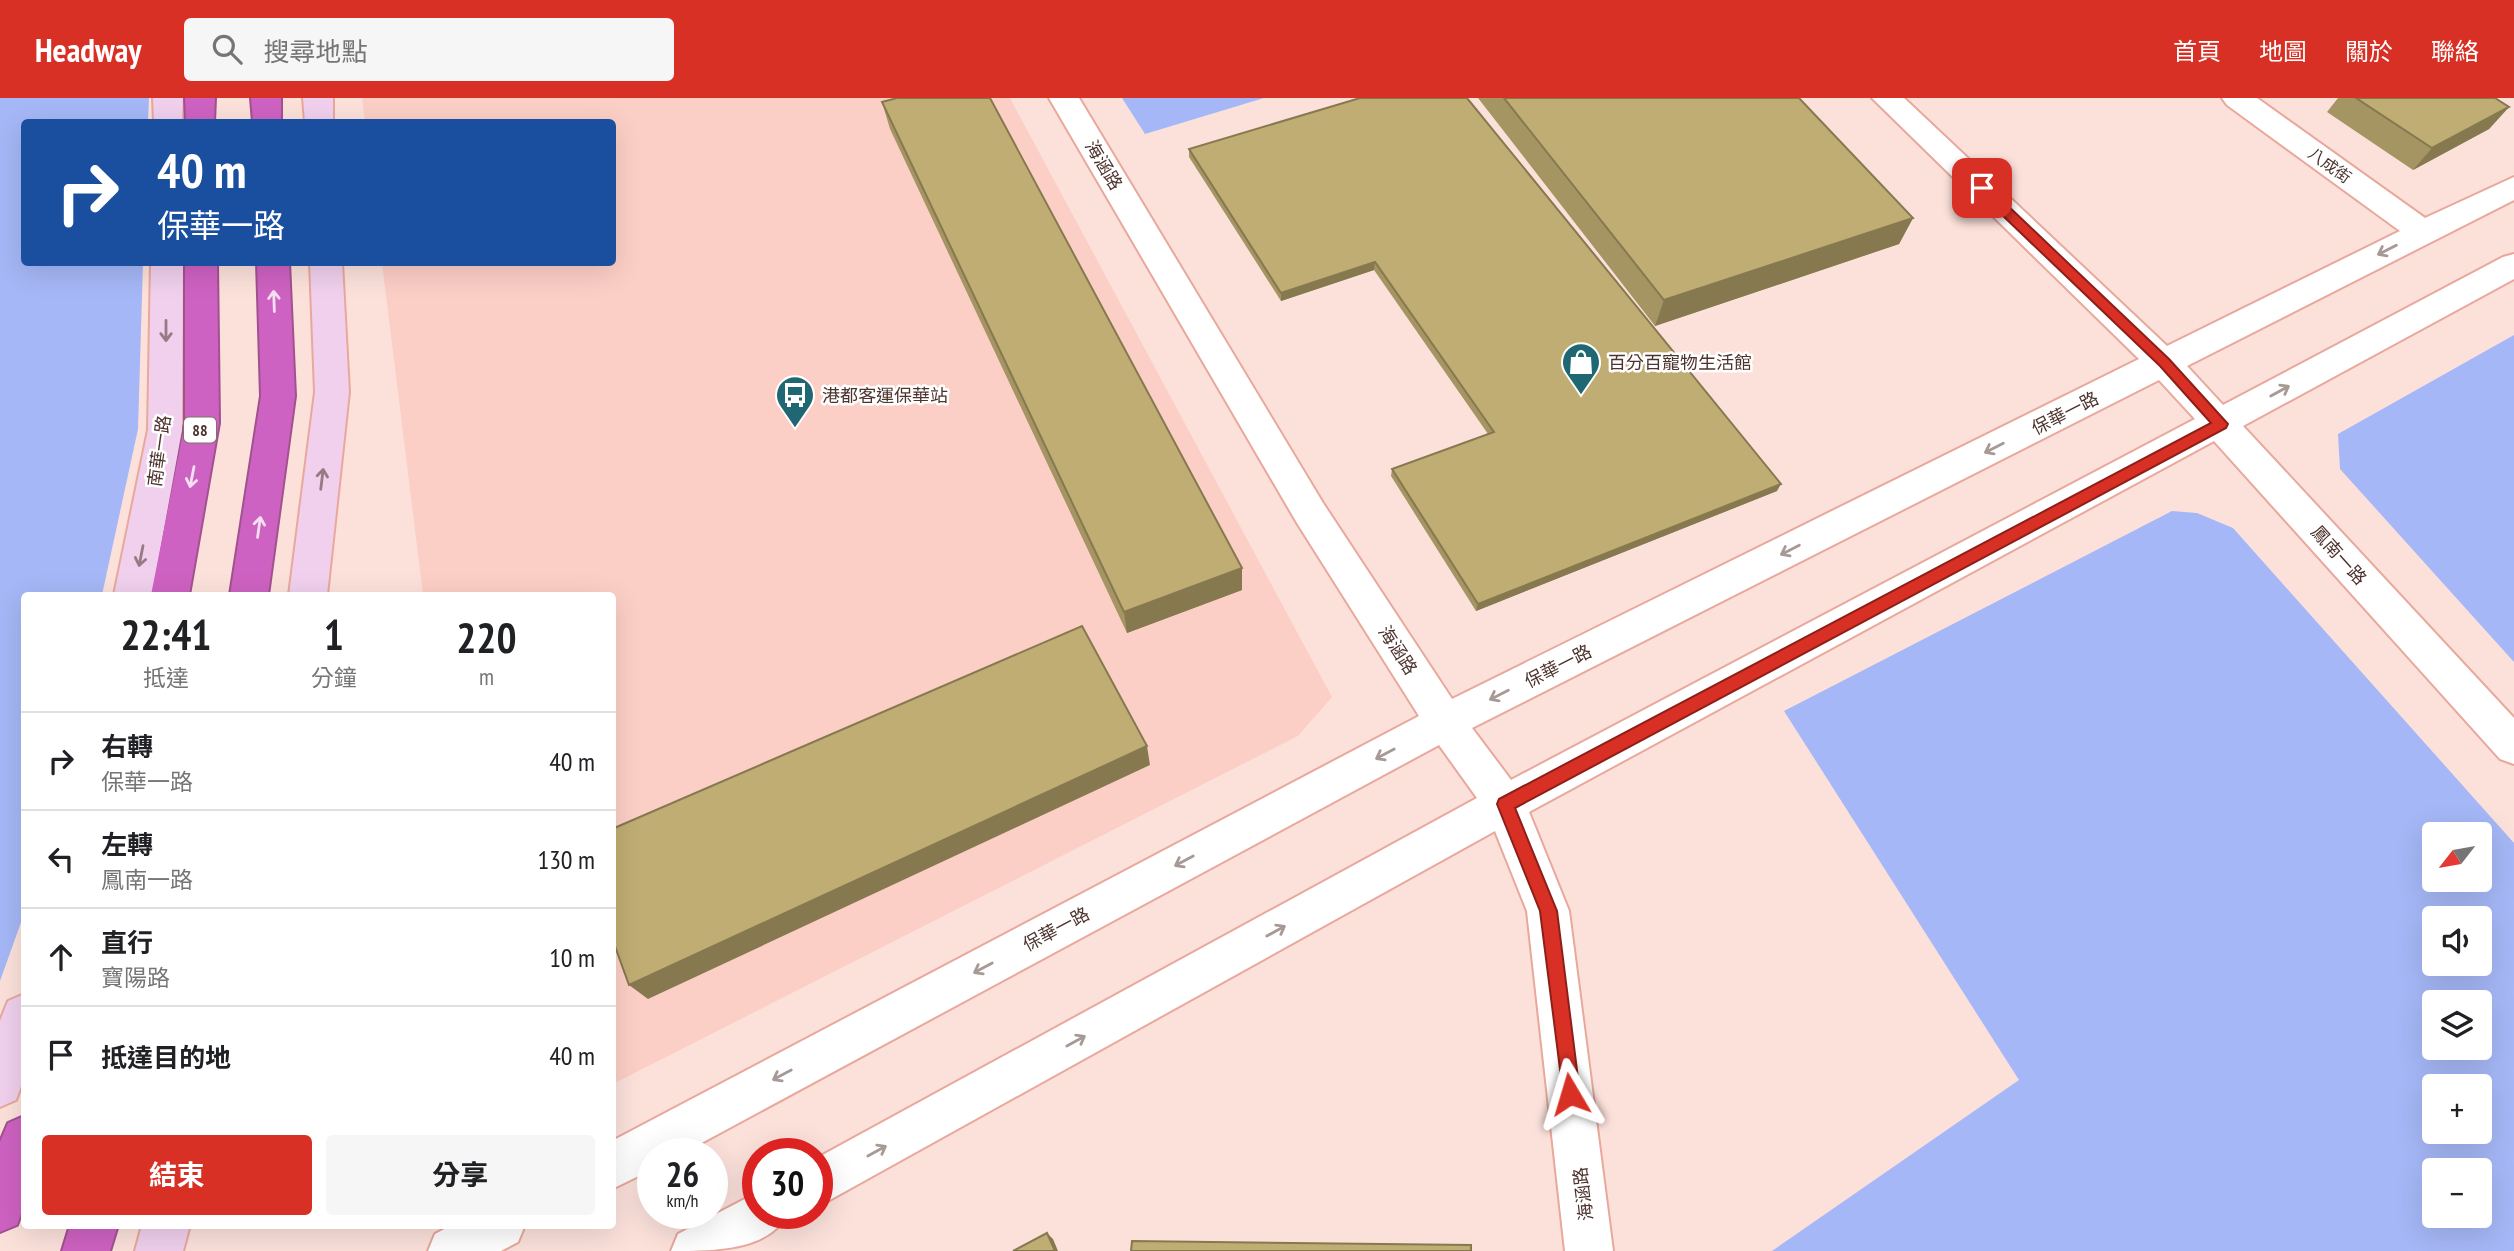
<!DOCTYPE html>
<html lang="zh-TW">
<meta charset="utf-8">
<style>
body{margin:0;font-family:"PT Sans Narrow","Noto Sans TC",sans-serif;background:#f6f6f6;color:#202124;height:100vh;display:flex;flex-direction:column;font-size:26px;white-space:nowrap}
*{box-sizing:border-box;margin:0}
p{font-size:23px;color:#757577}
.icon{flex:none;width:38px;height:38px;fill:none;stroke:currentColor;stroke-width:2;stroke-linecap:round;stroke-linejoin:round}
.map{position:relative;flex:1;overflow:hidden}
.side{position:absolute;left:21px;top:494px;width:595px;height:637px;display:flex;flex-direction:column;background:#fff;border-radius:7px;box-shadow:0 7px 28px #0002}
.side>*{flex:none}
.hud{position:absolute;left:21px;top:21px;width:595px;height:147px;border-radius:7px;box-shadow:0 7px 28px #0002;background:#1a4fa0;color:#fff;overflow:hidden}
.needle{width:46px;rotate:239deg}
.fabs{position:absolute;left:2422px;top:724px;display:grid;gap:14px}
.fabs a{display:grid;place-items:center;width:70px;height:70px;border-radius:7px;background:#fff;box-shadow:0 7px 28px #0002;font-size:35px}
.speed{position:absolute;left:637px;top:1040px;display:flex;gap:14px;font-size:35px;font-weight:700;text-align:center}
.speed>*{display:grid;place-content:center;width:91px;height:91px;border-radius:50%;background:#fff;box-shadow:0 7px 28px #0002;line-height:1}
.speed small{font-size:18px;font-weight:400}
.speed .limit{border:10px solid #d22;background:#fff;color:#111}
.pin{position:absolute;display:grid;place-items:center;width:60px;height:60px;color:#fff;margin:-30px;border-radius:14px;box-shadow:0 4px 10px #0006}
.me{position:absolute;width:77px;margin:-38px;rotate:353deg;stroke-linejoin:round;filter:drop-shadow(0 0 5px #0008)}
.turn{display:flex;align-items:center;gap:24px;height:147px;padding:0 21px;font-size:32px}
.turn .icon{width:91px;height:91px;stroke-width:2.5}
.turn b{display:block;font-size:49px;line-height:60px}
.eta{display:flex;justify-content:space-evenly;align-items:center;height:119px;text-align:center}
.eta b{font-size:42px;font-weight:700;line-height:49px}
.action{display:flex;gap:14px;margin-top:auto;padding:14px 21px}
.action a{flex:1;height:80px;border-radius:7px;background:#d93025;color:#fff;font-size:28px;font-weight:700;line-height:80px;text-align:center}
.action a+a{background:#f6f6f6;color:#202124}
ul{padding:0;list-style:none}
li{display:flex;align-items:center;gap:21px;height:98px;padding:0 21px;border-top:2px solid #e0e0e0}
li div{flex:1}
li b{display:block;font-size:26px}
li em{font-style:normal}
header{display:flex;align-items:center;gap:42px;box-sizing:border-box;height:98px;padding:0 35px;background:#d93025;color:#fff}
header strong{font-size:33px}
nav{display:flex;gap:38px;margin-inline-start:auto;font-size:24px}
.search{width:490px;height:63px;background:#f6f6f6;display:flex;align-items:center;gap:18px;box-sizing:border-box;padding:0 24px;border-radius:7px;color:#757577;font-size:26px}
.map>svg:first-child{display:block}
.built{fill:#fccfc6}
.green{fill:#a5b7f6;fill-rule:evenodd}
.lines{fill:none;stroke-linecap:round;stroke-linejoin:round}
.street-casing{stroke:#e8a89b;stroke-width:4}
.secondary-casing{stroke:#e8a89b;stroke-width:4}
.highway-casing{stroke:#a1528e;stroke-width:4}
.street{fill:#fff;fill-rule:evenodd}
.secondary{fill:#f0d0ed;fill-rule:evenodd}
.highway{fill:#ce62c2;fill-rule:evenodd}
.wall{fill:#a59563}
.shaded-wall{fill:#867950}
.building{fill:#c0ad73;stroke:#867950;stroke-width:2}
.oneway{stroke:#a69996}
.oneway2{stroke:#f5e0f3}
.oneway3{stroke:#967a84}
.route{fill:#d93025;stroke:#8d1f18;stroke-width:2}
.labels{text-anchor:middle;dominant-baseline:central;stroke-width:5;stroke-linejoin:round;paint-order:stroke}
.far-street-label{font-size:16px;fill:#4d332e;stroke:#fff}
.shield{fill:#fff;stroke:#82706d;stroke-width:2}
.shield-label{font-size:16px;font-weight:bold;fill:#4d332e}
.street-label{font-size:18px;fill:#4d332e;stroke:#fff}
.poi-label{font-size:18px;fill:#4d332e;stroke:#fff;text-anchor:start}
</style>
<header>
<strong>Headway</strong>
<div class="search"><svg class="icon" aria-label="search" viewBox="0 0 24 24"><circle cx="10" cy="10" r="6"/><path d="M15 15l6 6"/></svg>搜尋地點</div>
<nav><a>首頁</a><a>地圖</a><a>關於</a><a>聯絡</a></nav>
</header>
<div class="map">
<svg width="2514" height="1153" viewBox="0 0 2514 1153">
<rect width="100%" height="100%" fill="#fce1db"/>
<!-- built -->
<path class="built" d="M362,0H1010L1332,599L1298,638L613,986L612,497H423L382,165L612,164V24H365Z"/>
<!-- green -->
<path class="green" d="M0,0H149L148,24H24V164L143,165L138,331L102,497H24V816L0,883Z
M1122,0H1264L1145,36Z
M2514,237V564L2340,371L2338,336Z
M2172,413L2197,415L2233,430L2514,745V1153H1772L2019,982L1784,613ZM2434,737H2480V782H2434ZM2434,821H2480V866H2434ZM2434,905H2480V950H2434ZM2434,989H2480V1034H2434ZM2434,1073H2480V1118H2434Z"/>
<g class="lines">
<defs>
<path id="street" d="M1049,0H1079L1323,405L1452,601L2139,261L1872,0H1904L2167,248L2400,133L2227,7L2222,0H2257L2425,120L2514,79V102L2187,268L2223,307L2503,159L2514,156V181L2243,328L2514,620V666L2500,661L2214,343L1529,714L1569,813L1613,1153H1565L1527,813L1495,733L817,1109V1060L1477,700L1439,647L683,1055H653V1071L612,1091V1043L1419,618L1297,425ZM2159,282L2195,321L1511,682L1472,630Z
M758,1094V1115H788C770,1153 712,1153 671,1153L678,1136Z
M452,1127H525L518,1144L501,1153H428L435,1136Z"/>
<path id="secondary" d="M153,0H183L182,24H154Z
M303,0H333V24H305Z
M151,164H183L182,332L152,497H114L148,332Z
M310,164H342L349,294L327,497H289L315,294Z
M24,896V980L16,1002L0,1009V923L8,903Z
M142,1127H190L183,1153H135Z"/>
<path id="highway" d="M185,0H215L214,24H186Z
M251,0H281V24H253Z
M185,164H217L219,325L189,497H151L185,325Z
M257,164H289L295,298L268,497H230L261,298Z
M24,1018V1107L17,1127L0,1134V1044L8,1025Z
M70,1127H118L110,1153H62Z"/>
</defs>
<!-- street casing -->
<use href="#street" class="street-casing"/>
<!-- secondary casing -->
<use href="#secondary" class="secondary-casing"/>
<!-- highway casing -->
<use href="#highway" class="highway-casing"/>
<!-- street -->
<use href="#street" class="street"/>
<!-- secondary -->
<use href="#secondary" class="secondary"/>
<!-- highway -->
<use href="#highway" class="highway"/>
</g>
<!-- wall -->
<path class="wall" d="M1478,0H1799L1913,120L1899,146L1655,228Z
M2338,0H2495L2509,9L2489,31L2413,72L2327,14Z
M882,4L1242,470V492L1127,535L890,31Z
M1189,51L1777,393L1476,513L1391,378L1392,371L1488,336L1374,172L1281,203L1189,59Z"/>
<!-- shaded-wall -->
<path class="shaded-wall" d="M2509,9L2489,31L2413,72L2432,50Z
M1913,120L1899,146L1655,228L1664,202Z
M1375,164L1374,172L1281,203V195Z
M1781,386L1777,393L1476,513L1478,506Z
M1242,470V492L1127,535L1124,514Z
M1147,648L1150,667L648,901L629,887Z
M1047,1135L1053,1141L1058,1153H1055Z"/>
<!-- building -->
<path class="building" d="M897,0H990L1242,470L1124,514L882,4Z
M1360,0H1467L1781,386L1478,506L1392,371L1494,334L1375,164L1281,195L1189,51Z
M1504,0H1799L1913,120L1664,202Z
M2356,0H2495L2509,9L2432,50Z
M1082,528L1147,648L629,887L612,840V731Z
M1047,1135L1055,1153H1013Z
M1132,1143L1471,1147V1153H1131Z"/>
<!-- one-way arrows -->
<defs><path id="oneway-shaft" d="M-6 0H5M1.5-3L5.5 0L1.5 3" fill="none" stroke-width="1.6" stroke-linecap="round" stroke-linejoin="round" transform="scale(1.75)"/></defs>
<g class="oneway">
<use href="#oneway-shaft" transform="translate(2387 152) rotate(153)"/>
<use href="#oneway-shaft" transform="translate(2280 293) rotate(-29)"/>
<use href="#oneway-shaft" transform="translate(1994 350) rotate(153)"/>
<use href="#oneway-shaft" transform="translate(1790 452) rotate(153)"/>
<use href="#oneway-shaft" transform="translate(1499 597) rotate(153)"/>
<use href="#oneway-shaft" transform="translate(1385 656) rotate(152)"/>
<use href="#oneway-shaft" transform="translate(1184 763) rotate(152)"/>
<use href="#oneway-shaft" transform="translate(1276 833) rotate(-29)"/>
<use href="#oneway-shaft" transform="translate(983 870) rotate(152)"/>
<use href="#oneway-shaft" transform="translate(1076 943) rotate(-29)"/>
<use href="#oneway-shaft" transform="translate(782 977) rotate(152)"/>
<use href="#oneway-shaft" transform="translate(877 1053) rotate(-29)"/>
</g>
<g class="oneway2">
<use href="#oneway-shaft" transform="translate(274 203) rotate(-92)"/>
<use href="#oneway-shaft" transform="translate(192 379) rotate(101)"/>
<use href="#oneway-shaft" transform="translate(259 429) rotate(-82)"/>
</g>
<g class="oneway3">
<use href="#oneway-shaft" transform="translate(166 233) rotate(90)"/>
<use href="#oneway-shaft" transform="translate(322 381) rotate(-83)"/>
<use href="#oneway-shaft" transform="translate(141 458) rotate(101)"/>
</g>
<!-- route -->
<path class="route" d="M1982,86L1986,87L2169,261L2228,326L2226,330L1515,710L1557,813L1580,996L1577,1003L1570,1006L1564,1003L1540,813L1497,706L1499,701L2211,325L2160,268L1977,93L1975,90Z"/>
<!-- icons -->
<defs>
<symbol id="shop-pin" viewBox="-11 -11 22 30"><path d="M0 17L-7.5 6A9.5 9.5 0 1 1 7.5 6Z" fill="#1e6773" stroke="#fff"/><path d="M-5-2.5h2.3a2.7 3.5 0 0 1 5.4 0H5L5.5 6h-11ZM-1.5-2.5h3a1.5 2.3 0 0 0-3 0Z" fill="#fff"/></symbol>
<symbol id="bus-pin" viewBox="-11 -11 22 30"><path d="M0 17L-7.5 6A9.5 9.5 0 1 1 7.5 6Z" fill="#1e6773" stroke="#fff"/><path d="M-5-6H5V4H4V6H2V4H-2V6H-4V4H-5ZM-3.5-4V0h7V-4ZM-3.5 1.2v1.5H-2V1.2ZM2 1.2v1.5H3.5V1.2Z" fill="#fff"/></symbol>
</defs>
<g fill-rule="evenodd">
<use href="#shop-pin" x="1559" y="242" width="44" height="60"/>
<use href="#bus-pin" x="773" y="275" width="44" height="60"/>
</g>
<g class="labels">
<!-- far-street labels -->
<g class="far-street-label">
<text transform="translate(2330 67) rotate(36)">八成街</text>
</g>
<!-- shield labels -->
<rect class="shield" x="184" y="319.5" width="32" height="25" rx="5"/>
<g class="shield-label">
<text x="200" y="332">88</text>
</g>
<!-- street labels -->
<g class="street-label">
<text transform="translate(1104 67) rotate(59)">海涵路</text>
<text transform="translate(2065 315) rotate(-27)">保華一路</text>
<text transform="translate(159 353) rotate(-82)">南華一路</text>
<text transform="translate(2339 457) rotate(48)">鳳南一路</text>
<text transform="translate(1398 552) rotate(57)">海涵路</text>
<text transform="translate(1558 568) rotate(-27)">保華一路</text>
<text transform="translate(1056 831) rotate(-28)">保華一路</text>
<text transform="translate(1583 1096) rotate(-97)">海涵路</text>
</g>
<!-- poi labels -->
<g class="poi-label">
<text x="1608" y="264">百分百寵物生活館</text>
<text x="822" y="297">港都客運保華站</text>
</g>
</g>
</svg>
<div class="fabs">
<a><svg class="needle" viewBox="-14 -14 28 28"><path d="M0-13l5 13h-10z" fill="#e53935"/><path d="M0 13l5-13h-10z" fill="#757577"/></svg></a>
<a><svg class="icon" aria-label="sound" viewBox="0 0 24 24"><path d="M4 9h4l5-4v14l-5-4H4zM17 9q2 3 0 6"/></svg></a>
<a><svg class="icon" aria-label="layers" viewBox="0 0 24 24"><path d="M12 4l9 5-9 5-9-5zM3 14l9 5 9-5"/></svg></a>
<a>+</a>
<a>−</a>
</div>
<div class="speed"><div>26<small>km/h</small></div><div class="limit">30</div></div>
<div class="pin" style="left:1982px;top:90px;background:#d93025"><svg class="icon" aria-label="arrive" viewBox="0 0 24 24"><path d="M6 21V4h12l-3 4 3 4H6"/></svg></div>
<svg class="me" style="left:1570px;top:996px" viewBox="-20 -20 40 40"><path d="M0-17L14 15 0 8-14 15z" fill="#d93025" stroke="#fff" stroke-width="4"/></svg>
<div class="hud">
<div class="turn"><svg class="icon" aria-label="right" viewBox="0 0 24 24"><path d="M7 20v-9h11M14 6l5 5-5 5"/></svg><div><b>40 m</b>保華一路</div></div>
</div>
<section class="side">
<div class="eta">
<div><b>22:41</b><p>抵達</p></div>
<div><b>1</b><p>分鐘</p></div>
<div><b>220</b><p>m</p></div>
</div>
<ul>
<li><svg class="icon" aria-label="right" viewBox="0 0 24 24"><path d="M7 20v-9h11M14 6l5 5-5 5"/></svg><div><b>右轉</b><p>保華一路</p></div><em>40 m</em></li>
<li><svg class="icon" aria-label="left" viewBox="0 0 24 24"><path d="M17 20v-9H6M10 6l-5 5 5 5"/></svg><div><b>左轉</b><p>鳳南一路</p></div><em>130 m</em></li>
<li><svg class="icon" aria-label="ahead" viewBox="0 0 24 24"><path d="M12 20V5M6 11l6-6 6 6"/></svg><div><b>直行</b><p>寶陽路</p></div><em>10 m</em></li>
<li><svg class="icon" aria-label="arrive" viewBox="0 0 24 24"><path d="M6 21V4h12l-3 4 3 4H6"/></svg><div><b>抵達目的地</b></div><em>40 m</em></li>
</ul>
<div class="action"><a>結束</a><a>分享</a></div>
</section>
</div>
